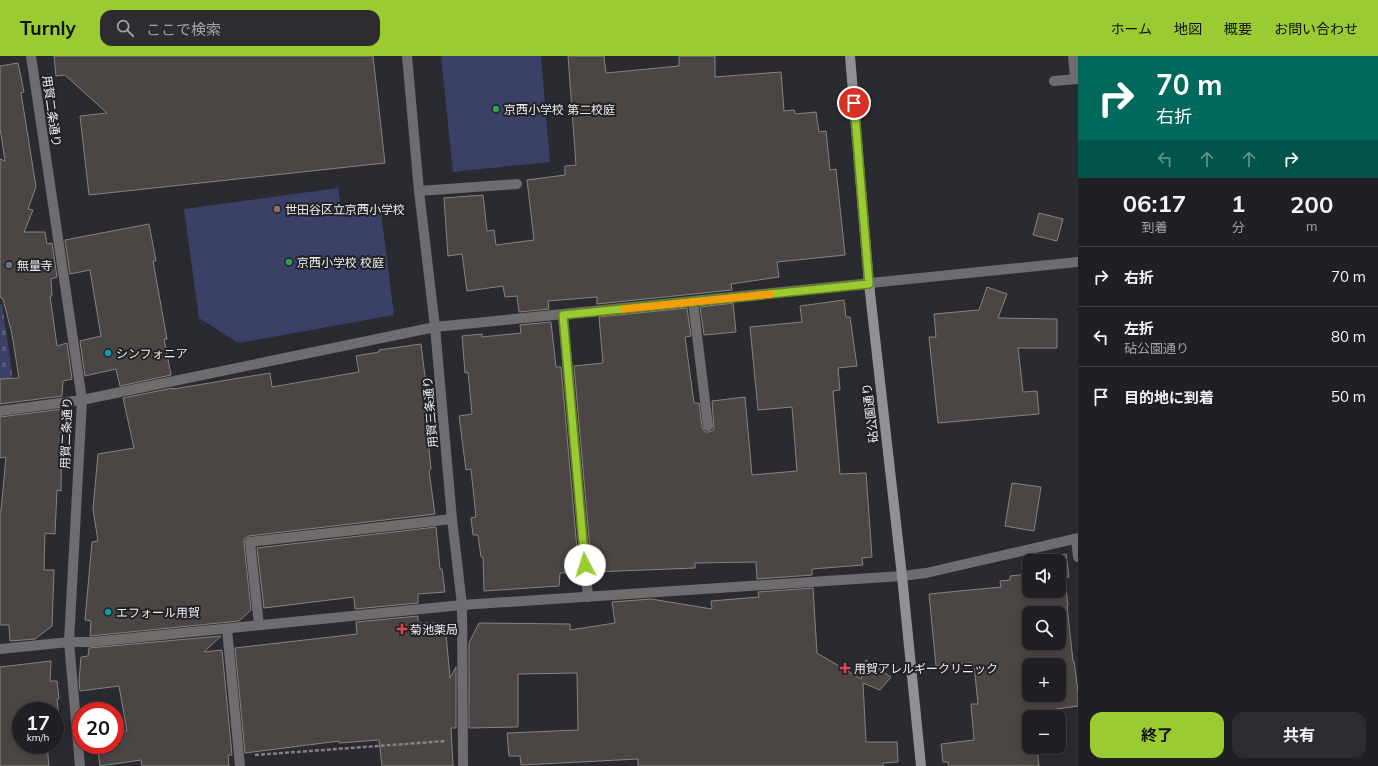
<!DOCTYPE html>
<html lang="ja">
<meta charset="utf-8">
<style>
body{margin:0;font-family:Mulish,"Noto Sans JP",sans-serif;background:#2d2d31;color:#f1f3f6;height:100vh;display:flex;flex-direction:column;font-size:15px;white-space:nowrap}
*{box-sizing:border-box;margin:0}
p{font-size:13px;color:#a2a3a6}
.icon{flex:none;width:22px;height:22px;fill:none;stroke:currentColor;stroke-width:2;stroke-linecap:round;stroke-linejoin:round}
.map{position:relative;flex:1;overflow:hidden}
.drawer{display:flex;flex-direction:column;background:#202024;width:300px}
.drawer>*{flex:none}
.top-card{background:#00695c;color:#fff;overflow:hidden}
.tools{position:absolute;left:1022px;top:498px;display:grid;gap:8px}
.tools a{display:grid;place-items:center;width:44px;height:44px;border-radius:8px;background:#202024;box-shadow:0 2px 10px #0003,0 0 0 1px #3d3e41;font-size:20px}
.speed{position:absolute;left:12px;top:646px;display:flex;gap:8px;font-size:20px;font-weight:700;text-align:center}
.speed>*{display:grid;place-content:center;width:52px;height:52px;border-radius:50%;background:#202024;box-shadow:0 2px 10px #0003,0 0 0 1px #3d3e41;line-height:1}
.speed small{font-size:10px;font-weight:400}
.speed .limit{border:6px solid #d22;background:#fff;color:#111}
.pin{position:absolute;display:grid;place-items:center;width:34px;height:34px;color:#fff;margin:-17px;border:2px solid #fff;border-radius:50%;box-shadow:0 1px 4px #0007}
.me{position:absolute;width:44px;margin:-22px;rotate:355deg;stroke-linejoin:round;filter:drop-shadow(0 0 3px #0008)}
.turn{display:flex;align-items:center;gap:14px;height:84px;padding:0 12px;font-size:18px}
.turn .icon{width:52px;height:52px;stroke-width:2.5}
.turn b{display:block;font-size:28px;line-height:34px}
.lanes{display:flex;align-items:center;height:38px;padding:0 12px;background:#0003;justify-content:center;gap:20px;direction:ltr}
.lanes .off{opacity:.35}
.eta{display:flex;justify-content:space-evenly;align-items:center;height:68px;text-align:center}
.eta b{font-size:24px;font-weight:700;line-height:28px}
.action{display:flex;gap:8px;margin-top:auto;padding:8px 12px}
.action a{flex:1;height:46px;border-radius:12px;background:#9bcb33;color:#111;font-size:16px;font-weight:700;line-height:46px;text-align:center}
.action a+a{background:#2d2d31;color:#f1f3f6}
ul{padding:0;list-style:none}
li{display:flex;align-items:center;gap:12px;height:60px;padding:0 12px;border-top:1px solid #3d3e41}
li div{flex:1}
li b{display:block;font-size:15px}
li em{font-style:normal}
header{display:flex;align-items:center;gap:24px;box-sizing:border-box;height:56px;padding:0 20px;background:#9bcb33;color:#111}
header strong{font-size:19px}
nav{display:flex;gap:22px;margin-inline-start:auto;font-size:14px}
.search{width:280px;height:36px;background:#2d2d31;display:flex;align-items:center;gap:10px;box-sizing:border-box;padding:0 14px;border-radius:12px;color:#a2a3a6;font-size:15px}
main{display:flex;flex:1;min-height:0}
.map>svg:first-child{display:block}
.green{fill:#3a4066}
.cemetery{fill:url(#cemetery-stones)}
.building{fill:#4b4643;stroke:#88837f;fill-rule:evenodd}
.lines{fill:none;stroke-linecap:round;stroke-linejoin:round}
.path{stroke:#818286;stroke-width:2.5;stroke-dasharray:4 2;stroke-linecap:butt}
.lane{stroke:#6e6c6e;stroke-width:10}
.street{stroke:#6e6c6e;stroke-width:10}
.secondary{stroke:#939093;stroke-width:10}
.route-casing{stroke:#658421;stroke-width:10}
.route{stroke:#9bcb33;stroke-width:7}
.slow{stroke:#f59e0b;stroke-width:7}
.leisure-dot{fill:#2e9e5b;stroke:#212226;stroke-width:1.5}
.education-dot{fill:#8d6e63;stroke:#212226;stroke-width:1.5}
.worship-dot{fill:#6b7280;stroke:#212226;stroke-width:1.5}
.culture-dot{fill:#0f9aa8;stroke:#212226;stroke-width:1.5}
.health-dot{fill:#e0444e;stroke:#212226;stroke-width:1.5}
.labels{text-anchor:middle;dominant-baseline:central;stroke-width:4;stroke-linejoin:round;paint-order:stroke}
.poi-label{font-size:12px;fill:#ededf0;stroke:#212226;text-anchor:start}
.street-label{font-size:12px;fill:#ededf0;stroke:#212226}
</style>
<header>
<strong>Turnly</strong>
<div class="search"><svg class="icon" aria-label="search" viewBox="0 0 24 24"><circle cx="10" cy="10" r="6"/><path d="M15 15l6 6"/></svg>ここで検索</div>
<nav><a>ホーム</a><a>地図</a><a>概要</a><a>お問い合わせ</a></nav>
</header>
<main>
<div class="map">
<svg width="1078" height="710" viewBox="0 0 1078 710">
<defs>
<pattern id="cemetery-stones" width="16" height="16" patternUnits="userSpaceOnUse"><rect width="16" height="16" fill="#3a4066"/><path d="M2 7V4a2 2 0 0 1 4 0v3zM10 15v-3a2 2 0 0 1 4 0v3z" fill="#575c7c"/></pattern>
</defs>
<rect width="100%" height="100%" fill="#2a2b30"/>
<!-- green -->
<path class="green" d="M441,0H541L550,106L453,116Z
M338,132L341,153L380,148L394,259L238,287L199,262L184,153Z"/>
<!-- cemetery -->
<path class="cemetery" d="M0,248H2L16,344L0,347Z"/>
<!-- building -->
<path class="building" d="M54,0H373L385,107L89,139L80,60L107,57L65,19L56,20Z
M568,0H604L606,17L679,10V0H715V21L781,16L784,55L794,54L795,58L816,56L819,76L826,75L830,114L836,113L845,199L777,206L779,221L731,228L732,234L597,248V241L548,245L549,253L519,256L517,240L505,241L503,230L467,235L462,198L448,200L444,142L483,139L487,175L494,174L496,189L534,184L527,124L565,119V110L576,109Z
M18,7L24,36L21,37L36,131L28,153L33,154L24,176H45L47,188L52,187L57,221L51,223L52,240H50L57,290L67,287L72,323L63,325L62,340L0,348V323L19,322L12,278L3,243L0,241V103L5,105L0,72V10Z
M1039,157L1063,163L1057,185L1033,179Z
M149,168L156,205H153L167,283H164L171,319L120,330L116,313L85,320L80,285L101,280L90,214L70,218L65,184Z
M987,231L1007,238L998,262L1057,263V292H1018L1023,336L1037,335L1039,358L938,367L929,281H936L934,258L979,254Z
M844,244L846,261H850L857,310L838,312L840,334L833,335L840,418L866,417L872,501L862,502L863,509L812,513V519L757,523L756,506L695,507V512L592,516L574,310L603,307L599,261L687,252L691,280L685,281L694,347H699L702,371L705,376H708L712,375L714,372L712,345L745,341L752,419L797,415L792,351L758,354L750,271L802,266L800,250Z
M733,247L736,276L704,279L700,251Z
M551,266L556,311H561L579,516L560,517L559,530L484,535L483,501H481L478,479H473L471,462L476,461L471,413L466,414L459,360L472,358L468,316L465,317L462,280L482,278V281L521,277L520,269Z
M421,288L429,353H425L431,413L429,415L435,458L249,480L244,483V487L251,554L239,565L90,580L91,565L85,564L92,486L98,485L93,453L98,398L134,392L123,342L173,332V333L270,317L272,331L359,316L356,300L379,296V294Z
M62,353L61,435L57,434L55,478L45,477L44,514H54L52,570L35,583L10,585L9,569H0V455H1L6,401L0,402V361Z
M1012,427L1041,431L1034,475L1005,470Z
M436,471L440,513H442L445,536L418,538V547L355,553L354,541L264,552L257,492Z
M1066,498L1069,521L1065,522L1068,550H1067L1073,605H1074L1078,636V650L1029,657V691H1037L1039,710H949L948,706H943L941,688L974,684L971,648H978L974,609H972V607L936,610L929,538L1001,531L1000,525L1010,524V520L1029,518V535H1059V505H1033V502ZM1029,557H1059V587H1029ZM1029,609H1059V639H1029Z
M813,532L817,597L861,623L866,604L891,621L880,634L863,627L866,686H897L898,706L883,707V710H638V703L521,709L520,700H509L507,677L578,674L577,617L518,618V671L469,672V587L479,567L570,568V574L615,567L612,546L651,543L712,553L711,545L759,541L758,536Z
M418,560V567H445L450,622L456,611V672H451L453,710H382L379,684L339,687V685L245,697L235,592L357,578L356,566Z
M221,580L204,596L222,594L232,699H228L229,710H142L141,704L100,710L97,689H115V676L127,675L119,630L80,635L79,625L81,601L88,600L89,592Z
M51,605L50,625H57L59,643H57L61,684H55V655H21V689H47L49,710H0V611Z"/>
<g class="lines">
<!-- path -->
<path class="path" d="M255,699L446,685"/>
<!-- lane -->
<path class="lane" d="M419,135L517,128
M563,259L588,541
M0,355L82,344
M1076,483L1078,501
M259,569L250,486L452,463
M227,573L240,710"/>
<!-- street -->
<path class="street" d="M31,0L82,344L69,586L80,710
M407,0L419,135L435,271L452,463L462,549L463,710
M1073,0L1075,23
M1054,25L1078,23
M693,246L708,370
M82,344L435,271L1078,206
M0,593L69,586H92L462,549L902,520L926,517L1078,482"/>
<!-- secondary -->
<path class="secondary" d="M850,0L869,228L902,520L921,710"/>
</g>
<g class="lines">
<defs>
<path id="route" d="M585,509L563,259L869,228L854,47"/>
</defs>
<!-- route casing -->
<use href="#route" class="route-casing"/>
<!-- route -->
<use href="#route" class="route"/>
<!-- slow -->
<path class="slow" d="M624,253L771,238"/>
</g>
<!-- markers -->
<g class="leisure-dot">
<circle cx="496" cy="53" r="4"/>
<circle cx="289" cy="206" r="4"/>
</g>
<circle class="education-dot" cx="277" cy="153" r="4"/>
<circle class="worship-dot" cx="9" cy="209" r="4"/>
<g class="culture-dot">
<circle cx="108" cy="297" r="4"/>
<circle cx="108" cy="556" r="4"/>
</g>
<g class="health-dot">
<path d="M400 567h4v4h4v4h-4v4h-4v-4h-4v-4h4z"/>
<path d="M843 606h4v4h4v4h-4v4h-4v-4h-4v-4h4z"/>
</g>
<g class="labels">
<!-- poi labels -->
<g class="poi-label">
<text x="504" y="53">京西小学校 第二校庭</text>
<text x="285" y="153">世田谷区立京西小学校</text>
<text x="297" y="206">京西小学校 校庭</text>
<text x="17" y="209">無量寺</text>
<text x="116" y="297">シンフォニア</text>
<text x="116" y="556">エフォール用賀</text>
<text x="410" y="573">菊池薬局</text>
<text x="854" y="612">用賀アレルギークリニック</text>
</g>
<!-- street labels -->
<g class="street-label">
<text transform="translate(52 55) rotate(82)">用賀二条通り</text>
<text transform="translate(430 356) rotate(-95)">用賀三条通り</text>
<text transform="translate(870 357) rotate(-97)">砧公園通り</text>
<text transform="translate(66 377) rotate(-88)">用賀二条通り</text>
</g>
</g>
</svg>
<div class="tools">
<a><svg class="icon" aria-label="sound" viewBox="0 0 24 24"><path d="M4 9h4l5-4v14l-5-4H4zM17 9q2 3 0 6"/></svg></a>
<a><svg class="icon" aria-label="search" viewBox="0 0 24 24"><circle cx="10" cy="10" r="6"/><path d="M15 15l6 6"/></svg></a>
<a>+</a>
<a>−</a>
</div>
<div class="speed"><div>17<small>km/h</small></div><div class="limit">20</div></div>
<div class="pin" style="left:854px;top:47px;background:#d93025"><svg class="icon" aria-label="arrive" viewBox="0 0 24 24"><path d="M6 21V4h12l-3 4 3 4H6"/></svg></div>
<svg class="me" style="left:585px;top:509px" viewBox="-20 -20 40 40"><circle r="19" fill="#fff"/><path d="M0-13L10 11 0 6-10 11z" fill="#9bcb33"/></svg>
</div>
<section class="drawer">
<div class="top-card">
<div class="turn"><svg class="icon" aria-label="right" viewBox="0 0 24 24"><path d="M7 20v-9h11M14 6l5 5-5 5"/></svg><div><b>70 m</b>右折</div></div>
<div class="lanes"><svg class="icon off" aria-label="left" viewBox="0 0 24 24"><path d="M17 20v-9H6M10 6l-5 5 5 5"/></svg><svg class="icon off" aria-label="ahead" viewBox="0 0 24 24"><path d="M12 20V5M6 11l6-6 6 6"/></svg><svg class="icon off" aria-label="ahead" viewBox="0 0 24 24"><path d="M12 20V5M6 11l6-6 6 6"/></svg><svg class="icon" aria-label="right" viewBox="0 0 24 24"><path d="M7 20v-9h11M14 6l5 5-5 5"/></svg></div>
</div>
<div class="eta">
<div><b>06:17</b><p>到着</p></div>
<div><b>1</b><p>分</p></div>
<div><b>200</b><p>m</p></div>
</div>
<ul>
<li><svg class="icon" aria-label="right" viewBox="0 0 24 24"><path d="M7 20v-9h11M14 6l5 5-5 5"/></svg><div><b>右折</b></div><em>70 m</em></li>
<li><svg class="icon" aria-label="left" viewBox="0 0 24 24"><path d="M17 20v-9H6M10 6l-5 5 5 5"/></svg><div><b>左折</b><p>砧公園通り</p></div><em>80 m</em></li>
<li><svg class="icon" aria-label="arrive" viewBox="0 0 24 24"><path d="M6 21V4h12l-3 4 3 4H6"/></svg><div><b>目的地に到着</b></div><em>50 m</em></li>
</ul>
<div class="action"><a>終了</a><a>共有</a></div>
</section>
</main>
